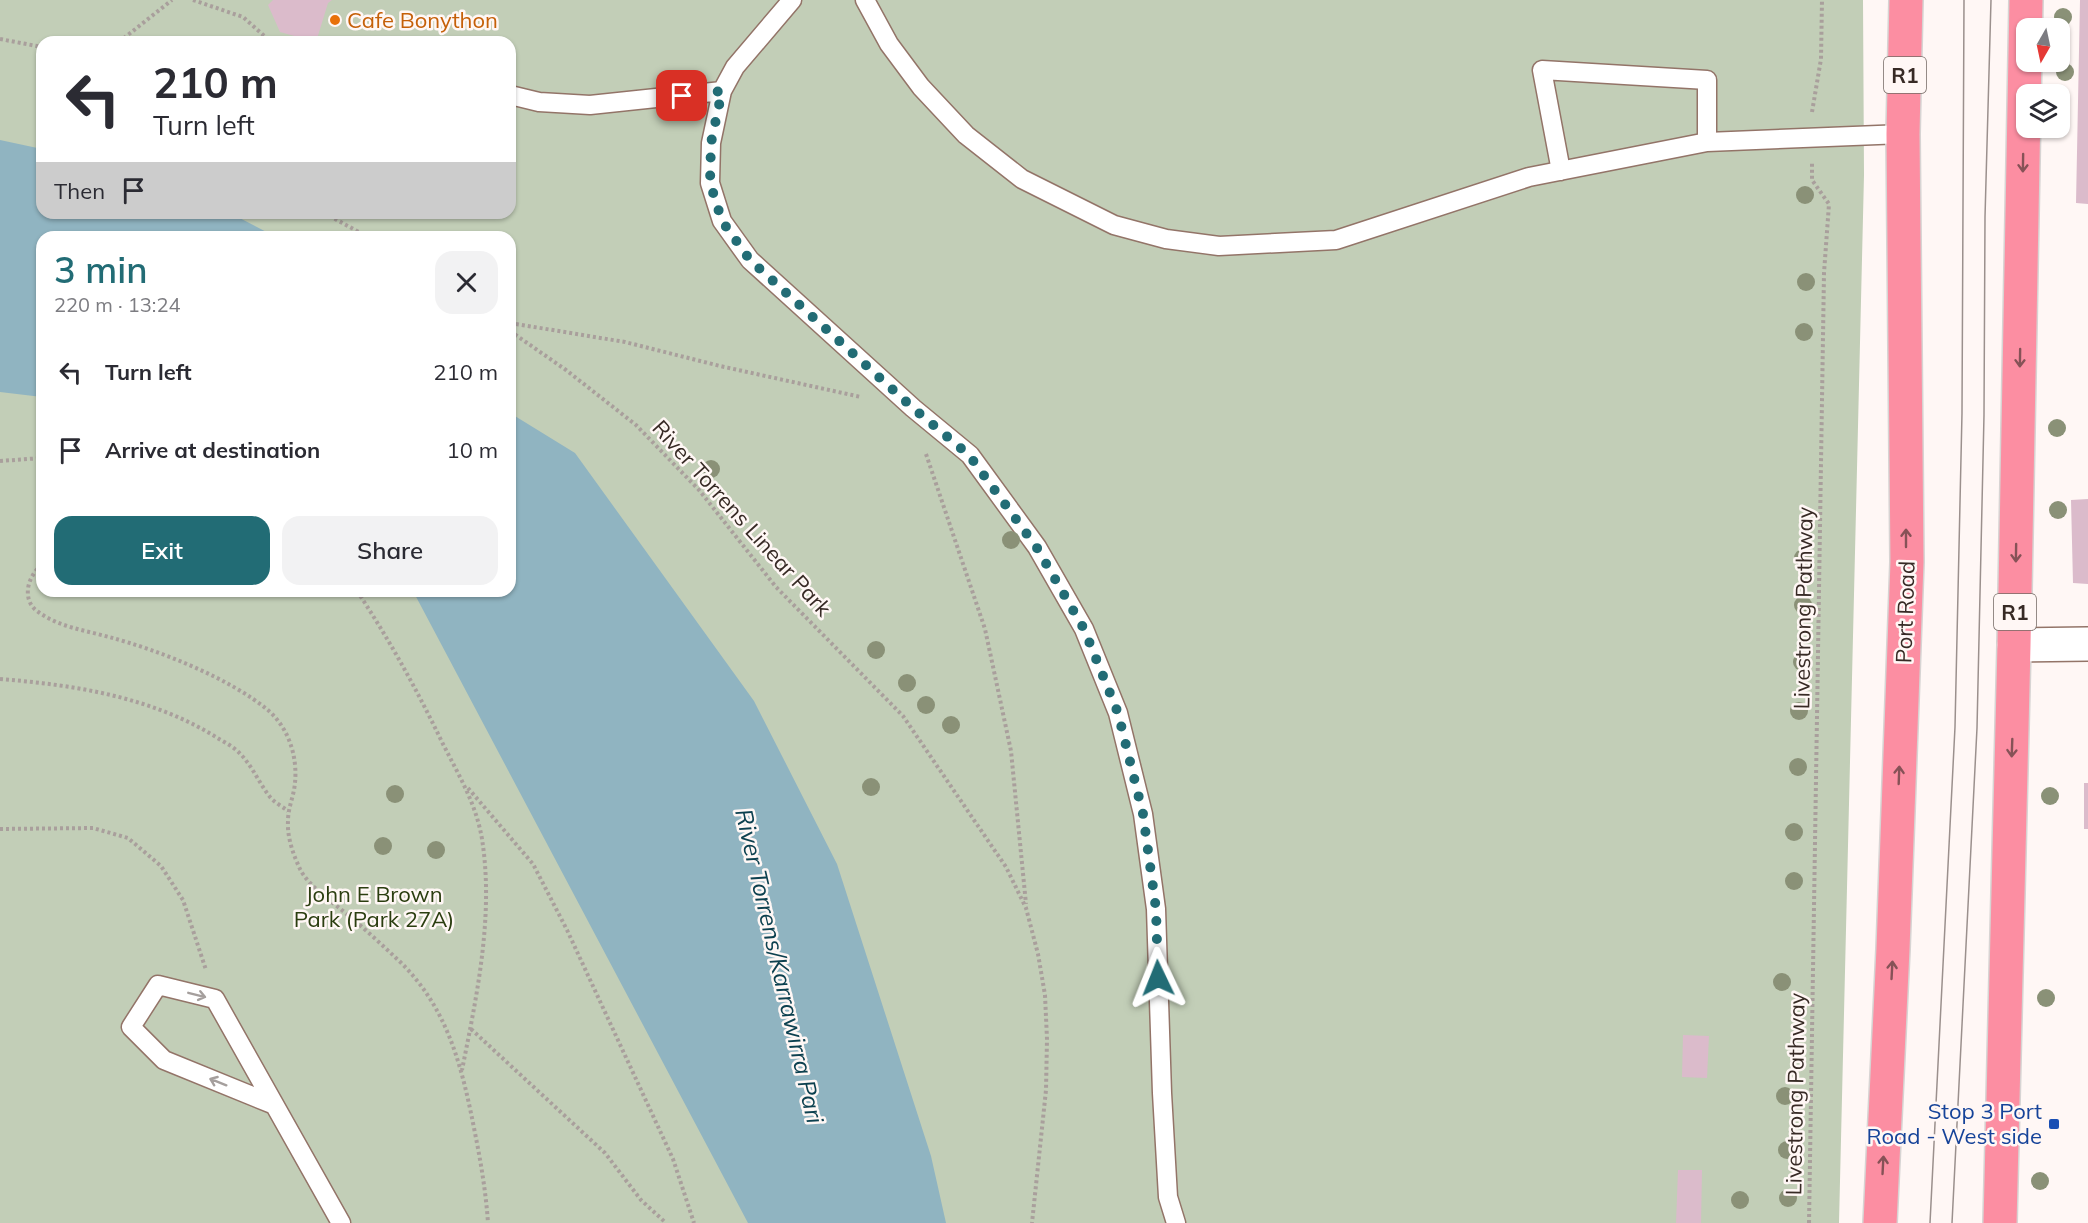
<!DOCTYPE html>
<meta charset="utf-8">
<style>
body{margin:0;font-family:Mulish,sans-serif;background:#f2f2f3;color:#2b2b33;height:100vh;display:flex;flex-direction:column;font-size:22px;white-space:nowrap}
*{box-sizing:border-box;margin:0}
p{font-size:20px;color:#7c7c81}
.icon{flex:none;width:33px;height:33px;fill:none;stroke:currentColor;stroke-width:2;stroke-linecap:round;stroke-linejoin:round}
.map{position:relative;flex:1;overflow:hidden}
.drawer{position:absolute;left:36px;top:231px;width:480px;height:366px;display:flex;flex-direction:column;background:#fff;border-radius:18px;box-shadow:0 2px 4px #0004}
.drawer>*{flex:none}
.top-card{position:absolute;left:36px;top:36px;width:480px;height:183px;border-radius:18px;box-shadow:0 2px 4px #0004;background:#fff;color:#2b2b33;overflow:hidden}
.needle{width:39px;rotate:189deg}
.tools{position:absolute;left:2016px;top:18px;display:grid;gap:12px}
.tools a{display:grid;place-items:center;width:54px;height:54px;border-radius:12px;background:#fff;box-shadow:0 2px 4px #0004;font-size:30px}
.pin{position:absolute;display:grid;place-items:center;width:51px;height:51px;color:#fff;margin:-26px;border-radius:12px;box-shadow:0 3px 9px #0006}
.me{position:absolute;width:66px;margin:-33px;rotate:358deg;stroke-linejoin:round;filter:drop-shadow(0 0 4px #0008)}
.turn{display:flex;align-items:center;gap:21px;height:126px;padding:0 18px;font-size:27px}
.turn .icon{width:78px;height:78px;stroke-width:2.5}
.turn b{display:block;font-size:42px;line-height:51px}
.then{display:flex;align-items:center;height:57px;padding:0 18px;background:#0003;gap:12px;font-size:22px}
.round{display:grid;place-items:center;flex:none;width:63px;height:63px;border-radius:18px;background:#f2f2f3}
.headline{display:flex;align-items:center;justify-content:space-between;height:102px;padding:0 18px}
h1{font-size:36px;font-weight:600;line-height:45px;color:#226c75}
.primary-button{display:flex;gap:12px;margin-top:auto;padding:12px 18px}
.primary-button a{flex:1;height:69px;border-radius:18px;background:#226c75;color:#fff;font-size:24px;font-weight:600;line-height:69px;text-align:center}
.primary-button a+a{background:#f2f2f3;color:#2b2b33}
ul{padding:0;list-style:none}
li{display:flex;align-items:center;gap:18px;height:78px;padding:0 18px}
li div{flex:1}
li b{display:block;font-size:22px}
li em{font-style:normal}
.map>svg:first-child{display:block}
.green{fill:#c2ceb7;fill-rule:evenodd}
.water{fill:#90b4c1}
.building{fill:#dbbbcb}
.lines{fill:none;stroke-linecap:round;stroke-linejoin:round}
.service-casing{stroke:#937468;stroke-width:21}
.minor-casing{stroke:#937468;stroke-width:36}
.trunk-casing{stroke:#d7d4d3;stroke-width:36}
.path{stroke:#a99f9c;stroke-width:4;stroke-dasharray:3 3;stroke-linecap:butt}
.service{stroke:#fff;stroke-width:18}
.minor{stroke:#fff;stroke-width:33}
.trunk{stroke:#fc8ea2;stroke-width:33}
.tram{stroke:#9b908d;stroke-width:1.5}
.tree{fill:#8a9177}
.oneway{stroke:#865257}
.oneway2{stroke:#a59f9d}
.route{stroke:#226c75;stroke-width:10;stroke-dasharray:0 18}
.food-dot{fill:#e8710a;stroke:#fff7f5;stroke-width:2}
.transit-dot{fill:#1a4fb4;stroke:#fff7f5;stroke-width:2}
.labels{text-anchor:middle;dominant-baseline:central;stroke-width:5;stroke-linejoin:round;paint-order:stroke}
.shield{fill:#fff7f5;stroke:#736863;stroke-width:1.5}
.shield-label{font-size:21px;font-weight:bold;fill:#372a25}
.food-label{font-size:22px;fill:#c56008;stroke:#fff7f5;text-anchor:start}
.street-label{font-size:22px;fill:#372a25;stroke:#fff7f5}
.park-label{font-size:22px;fill:#2b3e10;stroke:#fff7f5}
.transit-label{font-size:22px;fill:#164399;stroke:#fff7f5;text-anchor:end}
.water-label{font-size:24px;font-style:italic;fill:#0c404f;stroke:#fff7f5}
</style>
<div class="map">
<svg width="2088" height="1223" viewBox="0 0 2088 1223">
<rect width="100%" height="100%" fill="#fff7f5"/>
<!-- green -->
<path class="green" d="M0,0H1863L1864,175L1839,1223H0ZM42,42H510V213H42ZM42,237H510V591H42Z"/>
<!-- water -->
<path class="water" d="M0,140L42,149V213H230L276,237H42V397L0,392Z
M510,413L575,453L754,701L837,864L931,1156L946,1223H748L413,591H510Z"/>
<!-- building -->
<path class="building" d="M273,0H332L328,3L316,42L280,32L268,5Z
M2080,0H2088V204L2076,203Z
M2088,499V584L2073,583L2071,500Z
M2084,783H2088V829H2084Z
M1683,1035L1709,1036L1707,1078L1682,1077Z
M1678,1170H1702L1701,1223H1676Z"/>
<g class="lines">
<defs>
<path id="service" d="M792,0L735,67L722,91L711,143L710,183L722,221L750,260L913,408L970,455L1037,547L1084,629L1118,713L1143,814L1156,909L1162,1093L1168,1197L1176,1223
M865,0L889,44L921,87L966,135L1022,179L1114,225L1166,239L1219,246L1336,240L1529,177L1707,142L1903,134
M510,95L539,102L590,105L722,91
M1561,171L1542,70L1707,80V142
M272,1104L164,1060L131,1027L158,985L215,999L341,1223"/>
<path id="minor" d="M2014,645L2088,644"/>
<path id="trunk" d="M1880,1223L1893,949L1907,562L1903,134L1906,0
M2000,1223L2014,645L2026,0"/>
</defs>
<!-- service casing -->
<use href="#service" class="service-casing"/>
<!-- minor casing -->
<use href="#minor" class="minor-casing"/>
<!-- trunk casing -->
<use href="#trunk" class="trunk-casing"/>
<!-- path -->
<path class="path" d="M193,0L243,17L271,42
M0,39L42,47
M119,42L172,0
M1812,112L1821,59L1822,0
M324,213L368,237
M510,323L625,342L720,366L861,397
M510,331L566,370L636,425L699,490L776,587L903,716L1006,867L1026,908L1038,954L1045,995L1047,1039L1046,1090L1032,1223
M926,454L985,629L1011,751L1026,904
M0,461L42,458
M42,565C28,575 21,599 37,611C58,627 84,630 109,637C158,650 230,678 269,711C291,731 299,762 294,790C292,800 288,810 288,821C287,837 293,854 300,869C308,886 334,903 349,916C365,929 381,944 396,958C448,1006 462,1067 475,1133C481,1163 486,1193 488,1223
M357,591C389,639 417,690 442,742C458,774 476,803 482,839C494,915 477,995 462,1070
M0,679C75,685 151,697 216,737C222,741 229,744 235,749C251,762 258,782 270,797C275,803 283,807 288,811
M468,788L533,864L567,930L673,1159L694,1223
M0,829L93,828L128,838L161,866L183,900L206,970
M471,1029L605,1153L641,1200L666,1223
M1809,1223L1824,273L1829,204L1812,180V162"/>
<!-- service -->
<use href="#service" class="service"/>
<!-- minor -->
<use href="#minor" class="minor"/>
<!-- trunk -->
<use href="#trunk" class="trunk"/>
<!-- tram -->
<path class="tram" d="M1930,1223L1955,727L1962,413L1964,0
M1952,1223L1977,728L1984,415L1985,217L1991,0"/>
</g>
<!-- trees -->
<g class="tree">
<circle cx="2063" cy="17" r="9"/>
<circle cx="2065" cy="72" r="9"/>
<circle cx="1805" cy="195" r="9"/>
<circle cx="1806" cy="282" r="9"/>
<circle cx="1804" cy="332" r="9"/>
<circle cx="2057" cy="428" r="9"/>
<circle cx="711" cy="469" r="9"/>
<circle cx="2058" cy="510" r="9"/>
<circle cx="1011" cy="540" r="9"/>
<circle cx="1803" cy="558" r="9"/>
<circle cx="1803" cy="605" r="9"/>
<circle cx="876" cy="650" r="9"/>
<circle cx="1802" cy="662" r="9"/>
<circle cx="907" cy="683" r="9"/>
<circle cx="926" cy="705" r="9"/>
<circle cx="1799" cy="711" r="9"/>
<circle cx="951" cy="725" r="9"/>
<circle cx="1798" cy="767" r="9"/>
<circle cx="871" cy="787" r="9"/>
<circle cx="395" cy="794" r="9"/>
<circle cx="2050" cy="796" r="9"/>
<circle cx="1794" cy="832" r="9"/>
<circle cx="383" cy="846" r="9"/>
<circle cx="436" cy="850" r="9"/>
<circle cx="1794" cy="881" r="9"/>
<circle cx="1782" cy="982" r="9"/>
<circle cx="2046" cy="998" r="9"/>
<circle cx="1785" cy="1096" r="9"/>
<circle cx="1787" cy="1150" r="9"/>
<circle cx="2040" cy="1181" r="9"/>
<circle cx="1788" cy="1198" r="9"/>
<circle cx="1740" cy="1200" r="9"/>
</g>
<!-- one-way arrows -->
<defs><path id="oneway-shaft" d="M-6 0H5M1.5-3L5.5 0L1.5 3" fill="none" stroke-width="1.6" stroke-linecap="round" stroke-linejoin="round" transform="scale(1.5)"/></defs>
<g class="oneway">
<use href="#oneway-shaft" transform="translate(2023 163) rotate(91)"/>
<use href="#oneway-shaft" transform="translate(2020 358) rotate(91)"/>
<use href="#oneway-shaft" transform="translate(1906 538) rotate(-90)"/>
<use href="#oneway-shaft" transform="translate(2016 553) rotate(91)"/>
<use href="#oneway-shaft" transform="translate(2012 748) rotate(92)"/>
<use href="#oneway-shaft" transform="translate(1899 775) rotate(-88)"/>
<use href="#oneway-shaft" transform="translate(1892 970) rotate(-87)"/>
<use href="#oneway-shaft" transform="translate(1883 1165) rotate(-87)"/>
</g>
<g class="oneway2">
<use href="#oneway-shaft" transform="translate(197 995) rotate(14)"/>
<use href="#oneway-shaft" transform="translate(218 1082) rotate(-158)"/>
</g>
<g class="lines">
<!-- route -->
<path class="route" d="M682,96L722,91L711,143L710,183L722,221L750,260L913,408L969,455L1037,548L1084,629L1118,713L1143,814L1156,909L1158,978"/>
</g>
<!-- markers -->
<circle class="food-dot" cx="335" cy="20" r="6"/>
<rect class="transit-dot" x="2048" y="1118" width="12" height="12" rx="3"/>
<g class="labels">
<!-- shield labels -->
<g class="shield">
<rect x="1884" y="57" width="42" height="36" rx="4.5"/>
<rect x="1994" y="594" width="42" height="36" rx="4.5"/>
</g>
<g class="shield-label">
<text x="1905" y="75">R1</text>
<text x="2015" y="612">R1</text>
</g>
<!-- food labels -->
<g class="food-label">
<text x="347" y="20">Cafe Bonython</text>
</g>
<!-- street labels -->
<g class="street-label">
<text transform="translate(742 518) rotate(48)">River Torrens Linear Park</text>
<text transform="translate(1803 608) rotate(-89)">Livestrong Pathway</text>
<text transform="translate(1905 612) rotate(-88)">Port Road</text>
<text transform="translate(1795 1094) rotate(-89)">Livestrong Pathway</text>
</g>
<!-- park labels -->
<g class="park-label">
<text x="374" y="894">John E Brown<tspan x="374" dy="25">Park (Park 27A)</tspan></text>
</g>
<!-- transit labels -->
<g class="transit-label">
<text x="2042" y="1111">Stop 3 Port<tspan x="2042" dy="25">Road - West side</tspan></text>
</g>
<!-- water labels -->
<g class="water-label">
<text transform="translate(780 966) rotate(77)">River Torrens/Karrawirra Pari</text>
</g>
</g>
</svg>
<div class="tools">
<a><svg class="needle" viewBox="-14 -14 28 28"><path d="M0-13l5 13h-10z" fill="#e53935"/><path d="M0 13l5-13h-10z" fill="#7c7c81"/></svg></a>
<a><svg class="icon" aria-label="layers" viewBox="0 0 24 24"><path d="M12 4l9 5-9 5-9-5zM3 14l9 5 9-5"/></svg></a>
</div>
<div class="pin" style="left:682px;top:96px;background:#d93025"><svg class="icon" aria-label="arrive" viewBox="0 0 24 24"><path d="M6 21V4h12l-3 4 3 4H6"/></svg></div>
<svg class="me" style="left:1158px;top:978px" viewBox="-20 -20 40 40"><path d="M0-17L14 15 0 8-14 15z" fill="#226c75" stroke="#fff" stroke-width="4"/></svg>
<div class="top-card">
<div class="turn"><svg class="icon" aria-label="left" viewBox="0 0 24 24"><path d="M17 20v-9H6M10 6l-5 5 5 5"/></svg><div><b>210 m</b>Turn left</div></div>
<div class="then">Then<svg class="icon" aria-label="arrive" viewBox="0 0 24 24"><path d="M6 21V4h12l-3 4 3 4H6"/></svg></div>
</div>
<section class="drawer">
<div class="headline"><div><h1>3 min</h1><p>220 m · 13:24</p></div><a class="round"><svg class="icon" aria-label="close" viewBox="0 0 24 24"><path d="M6 6l12 12M18 6L6 18"/></svg></a></div>
<ul>
<li><svg class="icon" aria-label="left" viewBox="0 0 24 24"><path d="M17 20v-9H6M10 6l-5 5 5 5"/></svg><div><b>Turn left</b></div><em>210 m</em></li>
<li><svg class="icon" aria-label="arrive" viewBox="0 0 24 24"><path d="M6 21V4h12l-3 4 3 4H6"/></svg><div><b>Arrive at destination</b></div><em>10 m</em></li>
</ul>
<div class="primary-button"><a>Exit</a><a>Share</a></div>
</section>
</div>
